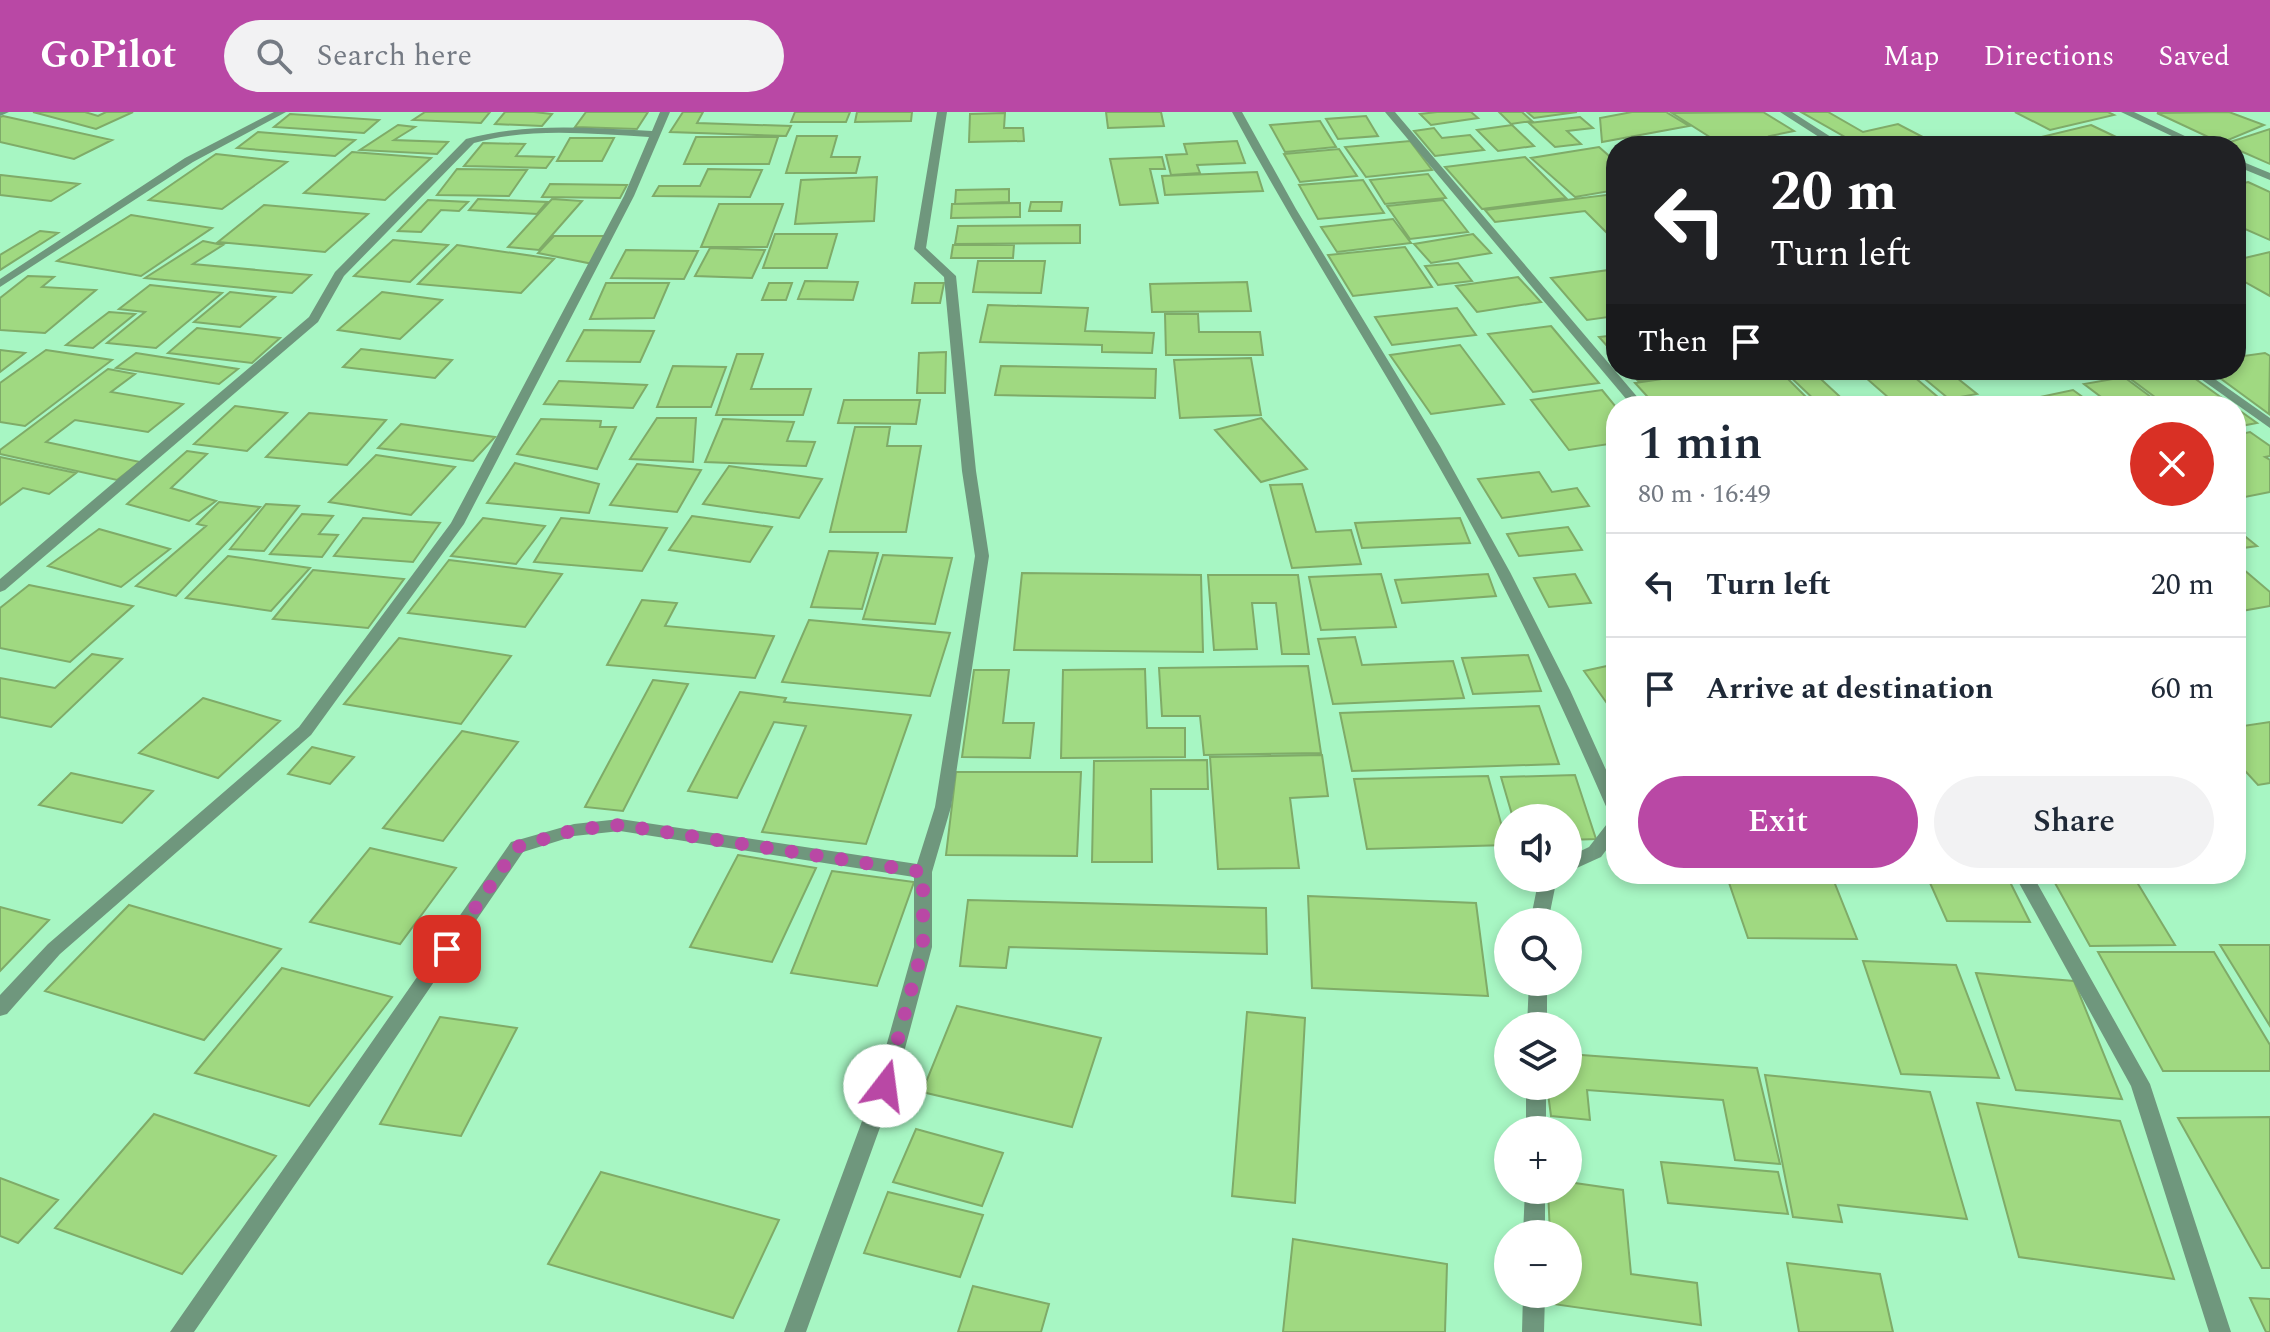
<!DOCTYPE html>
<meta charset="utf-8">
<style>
body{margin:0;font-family:Spectral,serif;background:#f2f2f3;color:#1f2937;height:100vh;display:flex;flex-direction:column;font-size:30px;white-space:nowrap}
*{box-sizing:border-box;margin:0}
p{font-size:26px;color:#747a83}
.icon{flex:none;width:44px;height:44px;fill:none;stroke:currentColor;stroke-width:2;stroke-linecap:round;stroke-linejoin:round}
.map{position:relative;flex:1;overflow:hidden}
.side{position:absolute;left:1606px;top:284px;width:640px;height:488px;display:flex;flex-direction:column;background:#fff;border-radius:32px;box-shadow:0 4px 12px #0003}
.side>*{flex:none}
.guide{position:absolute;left:1606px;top:24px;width:640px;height:244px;border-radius:32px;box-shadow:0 4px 12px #0003;background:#202124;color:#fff;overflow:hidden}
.controls{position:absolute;left:1494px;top:692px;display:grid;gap:16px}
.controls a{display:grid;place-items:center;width:88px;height:88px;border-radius:50%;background:#fff;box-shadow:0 4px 12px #0003;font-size:40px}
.pin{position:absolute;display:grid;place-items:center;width:68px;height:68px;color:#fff;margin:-34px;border-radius:16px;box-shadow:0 4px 12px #0006}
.me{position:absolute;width:88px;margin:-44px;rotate:15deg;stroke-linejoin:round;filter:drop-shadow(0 0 6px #0008)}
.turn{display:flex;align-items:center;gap:28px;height:168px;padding:0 32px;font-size:36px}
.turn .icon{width:104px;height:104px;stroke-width:2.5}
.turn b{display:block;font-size:56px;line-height:68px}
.then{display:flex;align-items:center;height:76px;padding:0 32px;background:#0003;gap:16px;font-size:30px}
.round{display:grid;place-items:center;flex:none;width:84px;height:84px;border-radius:42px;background:#f2f2f3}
.summary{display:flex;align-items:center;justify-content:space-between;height:136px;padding:0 32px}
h1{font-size:48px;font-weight:600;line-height:60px}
.cta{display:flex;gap:16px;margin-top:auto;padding:16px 32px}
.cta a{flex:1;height:92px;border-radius:48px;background:#b948a5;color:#fff;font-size:32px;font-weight:600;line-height:92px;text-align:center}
.cta a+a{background:#f2f2f3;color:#1f2937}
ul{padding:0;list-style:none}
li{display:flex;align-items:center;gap:24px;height:104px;padding:0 32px;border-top:2px solid #e0e1e3}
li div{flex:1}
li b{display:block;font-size:30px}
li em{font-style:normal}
header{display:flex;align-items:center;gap:48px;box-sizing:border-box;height:112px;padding:0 40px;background:#b948a5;color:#fff}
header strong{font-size:38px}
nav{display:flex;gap:44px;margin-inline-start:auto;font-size:28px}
.search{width:560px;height:72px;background:#f2f2f3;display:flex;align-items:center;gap:20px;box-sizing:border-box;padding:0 28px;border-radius:44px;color:#747a83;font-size:30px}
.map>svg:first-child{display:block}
.building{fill:#a0d981;stroke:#7fab68;stroke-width:2}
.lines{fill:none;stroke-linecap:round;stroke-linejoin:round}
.minor{fill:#6f977d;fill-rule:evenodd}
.route{stroke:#b948a5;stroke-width:14;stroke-dasharray:0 25.2}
</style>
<header>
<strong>GoPilot</strong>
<div class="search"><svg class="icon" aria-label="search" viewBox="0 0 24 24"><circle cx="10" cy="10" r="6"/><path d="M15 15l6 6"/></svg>Search here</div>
<nav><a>Map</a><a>Directions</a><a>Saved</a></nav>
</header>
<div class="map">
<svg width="2270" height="1220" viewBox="0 0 2270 1220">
<rect width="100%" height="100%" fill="#a7f6c3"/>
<!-- building -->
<path class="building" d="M33,0H85L98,4L106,0H133L96,17Z
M425,0H490L481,11L413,8Z
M505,0H534L552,2L542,14L495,12Z
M586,0H648L637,17L575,15Z
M683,0H703L697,11L791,14L786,24L670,20Z
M795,0H850L846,10H791Z
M857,0H912L911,9L855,10Z
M1106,0H1161L1164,14L1108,16Z
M1437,0H1471L1478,6L1431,13L1420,2Z
M1499,0H1522L1532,9L1511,12Z
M1527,0H1577L1534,6Z
M1632,0H1666L1689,14L1602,30L1600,6Z
M1763,0L1794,19L1770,24L1779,30L1757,34H1724L1672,1Z
M1801,0H1828L1863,20L1898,12L1940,34H1861Z
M2015,0H2108L2114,3L2050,18Z
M2229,0L2264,13L2221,31L2157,1Z
M1005,1L1004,16H1023L1024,29L969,30L970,2Z
M290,2L379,8L364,21L274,15Z
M3,4L112,28L74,47L0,30V5Z
M1366,4L1378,24L1338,27L1326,7Z
M1580,5L1593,16L1567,19L1581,32L1555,35L1529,11Z
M1320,9L1336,35L1285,40L1270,13Z
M398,13L415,15L394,28L448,30L437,42L360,38Z
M1512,13L1534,34L1498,39L1477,18Z
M2091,13L2135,34H2029L2021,30Z
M1434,16L1442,26L1470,23L1484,38L1435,44L1414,19Z
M2270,17V52L2236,37V34L2224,32Z
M258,20L355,28L335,44L237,36Z
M797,24H837L831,45H860L856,61H786Z
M696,25H778L769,52H684Z
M570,26H614L602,49H557Z
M1237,29L1245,51L1197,53L1200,61L1171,63L1166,43L1187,42L1184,32Z
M1410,29L1432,58L1366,65L1345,35Z
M483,31L525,32L516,44L554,45L546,56L464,54Z
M1599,35L1616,50V78L1575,85L1531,46Z
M1339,37L1357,64L1300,70L1284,42Z
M352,40L431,46L385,88L304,81Z
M216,42L287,50L222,97L149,88Z
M1162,45L1165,57H1150L1158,91L1120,93L1110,47Z
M1525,45L1566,86L1482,97L1445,55Z
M457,57L527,58L509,84L437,83Z
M708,57L762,58L750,85L653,84L659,74H700Z
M1257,60L1263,79L1165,83L1162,64Z
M1428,62L1446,86L1385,92L1370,68Z
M0,63H1L79,72L51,89L0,83Z
M877,65L874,109L795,112L801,68Z
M1363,68L1384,101L1318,107L1299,73Z
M2248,70L2270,80V128L2236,113V73Z
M550,72L627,73L620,86L542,85Z
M1009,77V90L955,92L956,78Z
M1614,82L1616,95L1611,96L1616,101V130L1585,99L1495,110L1485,98Z
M478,87L547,90L537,102L469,98Z
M552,87L582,89L539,138L508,135Z
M428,88L468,90L459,99L441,98L421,120L398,119Z
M1443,88L1468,120L1410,127L1387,94Z
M1031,90H1062L1061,99H1029Z
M1020,91V105L951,106L952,92Z
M719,92H783L767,135H701Z
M264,93L368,102L325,140L218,130Z
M131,103L212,116L141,164L57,149Z
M1393,107L1411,131L1337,140L1321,115Z
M1080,113V131L955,132L958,114Z
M40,119L58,121L0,158V143Z
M775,122H837L827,156H763Z
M1473,122L1491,141L1431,151L1414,132Z
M554,124H606L593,152L538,141Z
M393,128L448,133L410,170L354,164Z
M203,129L223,133L193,152L311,163L292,181L145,166Z
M457,133L554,147L521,181L418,172Z
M953,133H1014L1013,146H951Z
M1405,135L1432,175L1353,184L1328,143Z
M710,136L765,138L752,166L695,164Z
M626,138L698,139L684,167L611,166Z
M2270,140V184L2236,165V148Z
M978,149H1045L1041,181L973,180Z
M1458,151L1472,169L1438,173L1425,154Z
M1616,157V204L1587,208L1551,166Z
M28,164L54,165L42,175L96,178L45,221L0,218V186Z
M1518,165L1541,190L1477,200L1456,174Z
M805,169L858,170L853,188L798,187Z
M1247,170L1251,199L1152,200L1150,172Z
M606,171H669L654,206L590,207Z
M769,171H792L786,188H762Z
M915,171H944L940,191H912Z
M150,173L222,181L156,236L107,231L145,200L119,197Z
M230,180L275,185L240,215L194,210Z
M382,180L442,188L400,227L338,218Z
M988,193L1088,196L1085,219L1154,221L1152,241L1102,240V233L980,230Z
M1457,196L1476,223L1392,233L1375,205Z
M109,200L135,202L93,236L66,233Z
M1165,202H1198L1199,220H1260L1263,243H1166Z
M1551,214L1599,271L1533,280L1488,222Z
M197,216L280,226L252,251L168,241Z
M584,218L654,219L640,250L567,249Z
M1616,223V244L1599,225Z
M1460,233L1504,292L1431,302L1390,243Z
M361,237L452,248L435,266L343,255Z
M0,238L25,241L0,260Z
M46,238L112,248L25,314L0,310V271Z
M946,240L945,281H917L919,241Z
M136,241L238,257L219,272L116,256Z
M2265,241L2270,244L2269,302L2209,258H2236V245Z
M737,242H763L751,277H811L803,303H716Z
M1251,246L1261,303L1180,306L1174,248Z
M673,254L726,255L711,295H657Z
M1001,254L1156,257L1155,286L995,283Z
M108,257L135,262L111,280L183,292L148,320L75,308L46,330L140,350L117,368L0,342V338Z
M1628,258H1685L1688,261L1638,269Z
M1722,258H1779L1815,294H1656L1635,271Z
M1783,258H1811L1850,294H1821Z
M1857,258H1906L1939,286L1898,294Z
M1914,258H1947L1977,282L1949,287Z
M2169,258H2183L2233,294H2167L2128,265Z
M2124,265L2163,294H2113L2084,272Z
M559,269L647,273L633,296L544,292Z
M1602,278L1616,295V331L1569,338L1531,288Z
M2073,278L2095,294H2052L2040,285Z
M844,288H920L916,312L838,311Z
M235,294L287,301L247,339L194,332Z
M2236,296L2257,311L2236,315Z
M309,301L386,308L347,353L266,345Z
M657,306H696L693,350L630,347Z
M1261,306L1307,357L1261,370L1215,318Z
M541,307L601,309L600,315H616L597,357L517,342Z
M723,307L794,310L787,329L815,330L806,354L705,350Z
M401,312L495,325L473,349L378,336Z
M855,315H890L887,334H921L906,420H830Z
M2250,320L2270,334V344L2265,345L2270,348V380L2240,386L2236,382V323Z
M187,339L207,342L171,376L216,389L189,409L127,392Z
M376,343L455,355L411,403L329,390Z
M0,345L76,361L49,382L23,376L0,393Z
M515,351L599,372L589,401L487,391Z
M637,352L701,358L677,400L610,393Z
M729,354L822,367L799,406L703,392Z
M1539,360L1552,380L1577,376L1589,394L1502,406L1478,367Z
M1302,372L1316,420L1351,418L1361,452L1292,456L1270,373Z
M219,390L260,395L176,484L136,474L206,414L197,412Z
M266,392L299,394L264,439L230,437Z
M302,402L333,404L319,422L338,423L322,445L270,442Z
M692,404L772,415L750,450L669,438Z
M363,406L440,411L413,450L334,444Z
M483,406L545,414L516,452L451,444Z
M561,406L667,416L642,459L534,450Z
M1460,406L1470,431L1362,436L1355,411Z
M1568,415L1582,438L1519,444L1507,422Z
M99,417L170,437L121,475L48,454Z
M2236,417L2257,434L2236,437Z
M829,439L878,441L862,497L811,495Z
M883,443L952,446L935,512L863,507Z
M228,444L310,456L271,499L186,486Z
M449,448L562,462L525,515L408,501Z
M2236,451L2270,480V494L2236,500Z
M313,458L404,467L368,516L273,507Z
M1022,461L1201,463L1203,540L1014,538Z
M1381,462L1396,515L1321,518L1309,465Z
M1488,462L1496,484L1402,491L1395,468Z
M1575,462L1591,491L1549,495L1534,466Z
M1208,463H1298L1309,542H1282L1276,491H1252L1257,537L1214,538Z
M29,473L133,494L70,550L0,536V496Z
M642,488L677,491L665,514L774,524L755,566L607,553Z
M809,508L950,521L930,584L782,570Z
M1355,525L1362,553L1453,549L1464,586L1333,592L1318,527Z
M399,526L511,544L461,612L344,592Z
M92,542L122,547L51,615L0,605V566L55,576Z
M1528,543L1541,579L1473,582L1462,546Z
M1616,552V596L1611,597L1584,559Z
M1308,554L1321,641L1204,643L1200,604H1162L1159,556Z
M1145,557L1147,616H1185V645L1061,646L1063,558Z
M974,558H1009L1003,611H1034L1030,646L962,645Z
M653,568L688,572L623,699L585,695Z
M740,580L786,586L784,590L911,603L866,732L762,720L806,614L774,610L737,686L688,679Z
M203,586L280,609L218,666L139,641Z
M1539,594L1559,652L1352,659L1340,601Z
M2270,610V671L2258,673L2236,649V615Z
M462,619L518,630L443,729L383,716Z
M312,635L354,645L330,672L288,662Z
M1322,643L1328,684L1290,686L1299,756L1218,757L1210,645Z
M1207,648L1208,677H1151L1152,750H1092L1094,649Z
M956,660H1081L1077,744L946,743Z
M71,661L153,679L122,711L39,693Z
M1575,663L1596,727L1568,728V706H1513L1501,665Z
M1488,664L1507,733L1367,737L1354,667Z
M370,736L456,756L400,832L310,810Z
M738,743L816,756L772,850L690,835Z
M832,759L914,770L877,874L791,861Z
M1726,762H1831L1857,827L1748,826Z
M1926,762H2006L2030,810L1947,809Z
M2050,762H2132L2175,833L2090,834Z
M1308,784L1476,791L1488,884L1312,876Z
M968,788L1266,796L1267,842L1009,835L1006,856L960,854Z
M129,793L281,837L204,928L45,879Z
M0,795L49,808L0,859Z
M2220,833H2270V914Z
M2098,840H2214L2270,933V959H2163Z
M1863,849L1956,853L1999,966L1901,962Z
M282,856L392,885L309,994L195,961Z
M1976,861L2074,869L2122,987L2016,978Z
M957,894L1101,926L1072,1015L922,980Z
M1247,900L1305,906L1295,1091L1232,1084Z
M440,905L517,916L461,1024L380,1012Z
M1568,942L1757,956L1780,1052L1735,1048L1723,988L1587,978L1590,1008L1551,1004L1547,974H1568Z
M1765,963L1930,980L1967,1107L1838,1093L1842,1110L1793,1105Z
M1977,991L2120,1009L2174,1167L2019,1145Z
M154,1002L276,1044L182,1162L55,1116Z
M2270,1005V1156H2262L2178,1006Z
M916,1017L1003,1041L982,1094L893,1070Z
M1661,1050L1778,1060L1788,1102L1668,1091Z
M601,1060L779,1108L733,1206L548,1152Z
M0,1066L58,1088L18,1131L0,1124Z
M1568,1070L1623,1078L1631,1162L1697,1171L1701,1213L1553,1192V1182H1568V1122H1550L1548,1078H1568Z
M888,1080L983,1103L960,1165L864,1141Z
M1293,1127L1447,1152L1445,1220H1283Z
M1787,1151L1880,1162L1893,1220H1799Z
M973,1174L1049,1192L1041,1220H958Z
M2250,1186L2270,1187V1220H2266Z"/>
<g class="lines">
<!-- minor -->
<path class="minor" d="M0,0H9L0,4Z
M274,0H286L193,50L0,175V167L185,46Z
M660,0H670L634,84L464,412L311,623L60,842L7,902L0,904V883L48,832L299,615L451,411L624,84L649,25C590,22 532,15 474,31L344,164L318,210L5,478L0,480V467L309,205L335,160L466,27C528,10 589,16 652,19Z
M937,0H947L926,136L956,164L976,359L989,444L951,695L932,760V835L895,974L806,1220H784L875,974L914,835V765L620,719L574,724L523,740L194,1220H170L511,730L574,712L620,707L917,752L935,695L975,444L962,359L944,165L914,137Z
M1232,0H1242L1296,97L1440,334L1510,460L1570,578L1616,680V705L1610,703L1608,699C1561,591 1512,485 1455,383C1383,254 1302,130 1232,0Z
M1385,0H1395L1645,294H1632Z
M1780,0H1792L1845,34H1833Z
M2121,0H2134L2206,34H2193Z
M2236,47L2270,61V68L2236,54Z
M2188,258H2202L2270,306V316Z
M1616,707V725L1601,745L1568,760V745L1589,735L1610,708Z
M2014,762H2032L2150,972L2231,1220H2209L2131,974Z
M1539,766H1557L1548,810H1530Z
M1529,870H1547V914H1527Z
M1526,974H1546V1018H1526Z
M1525,1078H1545V1122H1523Z
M1523,1182H1545L1544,1220H1522Z"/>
</g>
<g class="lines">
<!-- route -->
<path class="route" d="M447,837L517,735L574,718L620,713L923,760V835L885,974"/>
</g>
</svg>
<div class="controls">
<a><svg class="icon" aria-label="sound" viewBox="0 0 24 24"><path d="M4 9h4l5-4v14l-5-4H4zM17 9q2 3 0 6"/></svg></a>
<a><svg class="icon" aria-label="search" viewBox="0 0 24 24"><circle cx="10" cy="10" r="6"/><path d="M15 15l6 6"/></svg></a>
<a><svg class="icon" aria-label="layers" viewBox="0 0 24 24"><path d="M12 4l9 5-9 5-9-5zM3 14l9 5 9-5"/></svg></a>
<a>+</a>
<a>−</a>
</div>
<div class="pin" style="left:447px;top:837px;background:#d93025"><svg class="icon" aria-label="arrive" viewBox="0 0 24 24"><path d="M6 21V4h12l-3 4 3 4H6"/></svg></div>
<svg class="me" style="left:885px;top:974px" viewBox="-20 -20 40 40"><circle r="19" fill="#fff"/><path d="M0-13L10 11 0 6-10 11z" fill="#b948a5"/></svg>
<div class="guide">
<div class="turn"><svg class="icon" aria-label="left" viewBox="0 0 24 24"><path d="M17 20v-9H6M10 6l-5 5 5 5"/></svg><div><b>20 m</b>Turn left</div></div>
<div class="then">Then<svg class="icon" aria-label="arrive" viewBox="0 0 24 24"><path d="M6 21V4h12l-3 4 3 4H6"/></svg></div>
</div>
<section class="side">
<div class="summary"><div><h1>1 min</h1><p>80 m · 16:49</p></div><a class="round" style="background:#d93025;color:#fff"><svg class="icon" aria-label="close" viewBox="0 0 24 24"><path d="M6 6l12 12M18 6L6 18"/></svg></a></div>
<ul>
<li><svg class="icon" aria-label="left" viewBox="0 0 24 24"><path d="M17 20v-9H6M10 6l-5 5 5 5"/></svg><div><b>Turn left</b></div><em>20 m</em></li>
<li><svg class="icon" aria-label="arrive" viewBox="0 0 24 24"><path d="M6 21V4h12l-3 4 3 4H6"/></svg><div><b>Arrive at destination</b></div><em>60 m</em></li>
</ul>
<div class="cta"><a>Exit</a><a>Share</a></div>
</section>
</div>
